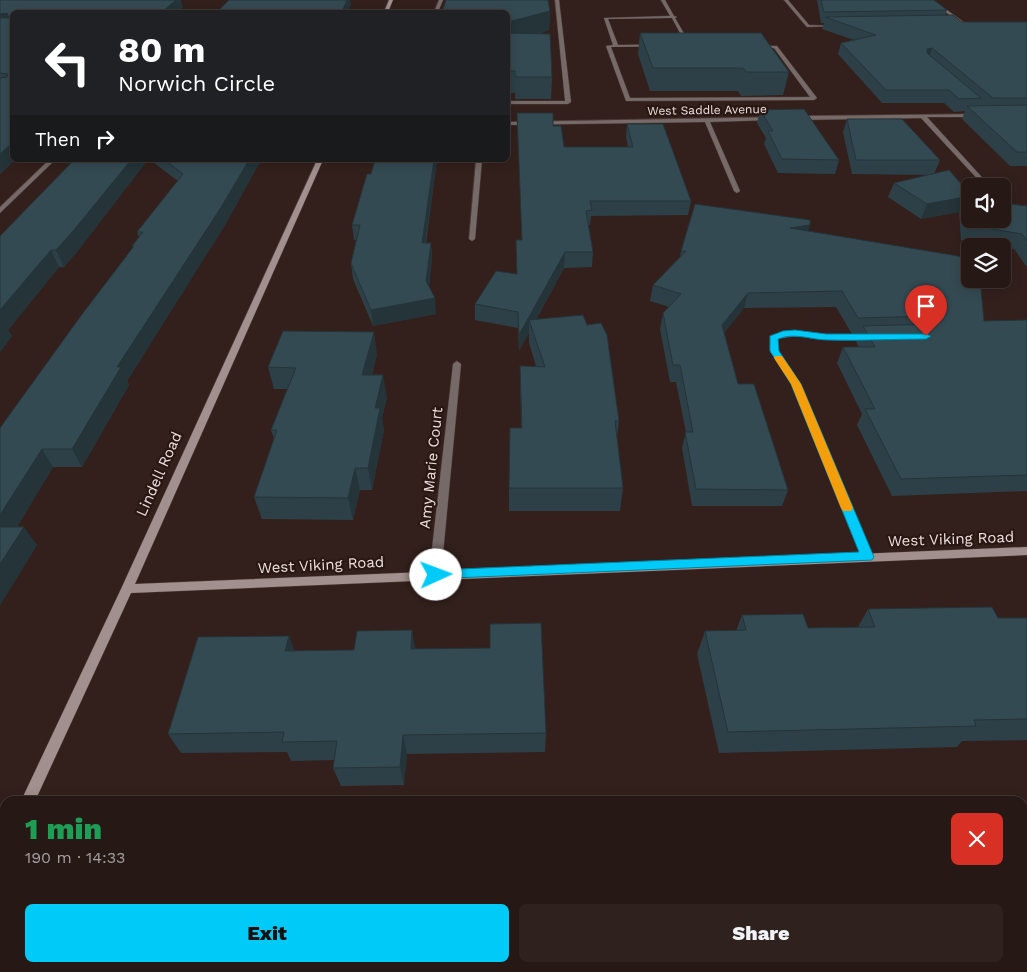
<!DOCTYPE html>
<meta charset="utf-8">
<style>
body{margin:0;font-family:"Work Sans",sans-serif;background:#2e211e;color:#f1f3f6;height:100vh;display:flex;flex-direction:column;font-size:19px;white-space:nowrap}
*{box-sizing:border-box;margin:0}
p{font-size:16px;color:#a4a0a0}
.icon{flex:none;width:28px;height:28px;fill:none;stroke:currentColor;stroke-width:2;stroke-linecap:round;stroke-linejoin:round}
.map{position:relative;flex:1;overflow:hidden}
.drawer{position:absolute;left:0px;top:796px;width:1028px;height:176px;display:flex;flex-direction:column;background:#261815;border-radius:15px 15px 0 0;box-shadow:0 2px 12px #0003,0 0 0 1px #423734}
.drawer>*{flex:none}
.banner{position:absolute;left:10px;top:10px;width:500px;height:152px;border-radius:8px;box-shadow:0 2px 12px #0003,0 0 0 1px #423734;background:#202124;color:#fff;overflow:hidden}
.controls{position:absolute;left:961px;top:178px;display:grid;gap:10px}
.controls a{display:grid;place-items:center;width:50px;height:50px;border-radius:8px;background:#261815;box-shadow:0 2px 12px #0003,0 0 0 1px #423734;font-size:25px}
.pin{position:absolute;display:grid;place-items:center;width:42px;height:42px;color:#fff;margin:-51px -21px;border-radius:50% 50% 50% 0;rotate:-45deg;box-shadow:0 0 5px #0007}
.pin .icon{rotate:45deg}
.me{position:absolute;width:55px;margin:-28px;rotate:88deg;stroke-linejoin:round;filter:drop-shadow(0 0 4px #0008)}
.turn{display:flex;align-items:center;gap:18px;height:105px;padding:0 25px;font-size:22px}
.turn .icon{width:65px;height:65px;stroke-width:2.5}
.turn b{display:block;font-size:35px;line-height:42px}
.then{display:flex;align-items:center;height:48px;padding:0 25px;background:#0003;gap:10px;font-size:19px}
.round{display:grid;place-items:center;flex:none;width:52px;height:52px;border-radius:8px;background:#2e211e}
.head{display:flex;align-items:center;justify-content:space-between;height:85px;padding:0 25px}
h1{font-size:30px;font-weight:800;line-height:38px;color:#1e9e55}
.button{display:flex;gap:10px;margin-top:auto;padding:10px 25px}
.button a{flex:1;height:58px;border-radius:8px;background:#00cbf8;color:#111;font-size:20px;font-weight:800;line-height:58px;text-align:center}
.button a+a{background:#2e211e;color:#f1f3f6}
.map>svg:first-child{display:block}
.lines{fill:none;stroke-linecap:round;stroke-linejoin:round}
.lane-casing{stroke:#4d3b37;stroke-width:1}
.street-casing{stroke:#4d3b37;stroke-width:1}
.secondary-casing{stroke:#4d3b37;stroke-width:1}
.lane{fill:#756a68;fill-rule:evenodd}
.street{fill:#756a68;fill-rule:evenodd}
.secondary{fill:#a1908d;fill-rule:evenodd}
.wall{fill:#2d4047}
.shaded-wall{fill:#243439}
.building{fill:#344a52;stroke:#243439}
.route{fill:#00cbf8;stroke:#0084a1}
.slow{fill:#f59e0b}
.labels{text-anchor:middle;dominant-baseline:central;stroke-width:4.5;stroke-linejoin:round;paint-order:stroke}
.far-street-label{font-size:12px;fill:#efe1de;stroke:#291713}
.street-label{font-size:15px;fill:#efe1de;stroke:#291713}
</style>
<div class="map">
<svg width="1027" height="972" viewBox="0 0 1027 972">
<rect width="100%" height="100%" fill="#33201c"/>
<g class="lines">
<defs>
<path id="lane" d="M439,0H443L438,12H434Z
M555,0H559L571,102L568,104H508V101H565Z
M661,0H665L674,16L677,17L675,18L690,44L777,46L817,98L814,100L626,101L606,46L613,45L604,18L670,16ZM672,18L686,44L618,45L608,19ZM689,46L774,48L810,97L630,98L611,47Z
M784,0H788L809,25L837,26L807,27Z
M929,0H933L965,23L962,24Z"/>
<path id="street" d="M978,114L979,115L976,117H927L990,186H984L921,118L798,120L795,118L798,116Z
M771,117L773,118V120L710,122L740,191L737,193L734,191L705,122L508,125V122Z
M49,160H55L0,213V207Z
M476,160H482L475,239L472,241L469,239Z
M787,332L834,335H872L876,337L872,339L834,340L794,336L777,339L778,351L800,384L873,557L872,560L868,561L864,560L863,557L792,384L770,351V336Z
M457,361L461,364L441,575L439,578L435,579L431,578L429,575L453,364Z"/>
<path id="secondary" d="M389,0H393L388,12H384Z
M317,160H323L135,584L1027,547V555L131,593L35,801H21L121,589Z
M5,844V867L0,869V846Z"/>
</defs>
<!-- lane casing -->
<use href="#lane" class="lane-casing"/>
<!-- street casing -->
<use href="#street" class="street-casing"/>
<!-- secondary casing -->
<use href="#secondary" class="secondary-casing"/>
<!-- lane -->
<use href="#lane" class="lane"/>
<!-- street -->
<use href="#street" class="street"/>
<!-- secondary -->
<use href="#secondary" class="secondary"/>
</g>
<!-- wall -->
<path class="wall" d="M0,0L183,7L177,12H12V160H15L0,174Z
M817,0H934L947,10L945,15L962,22H1027V166H1010L962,119L965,111L954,112L944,103H882L838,54L841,43L854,40L822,29L824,23H821Z
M550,11L549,30L538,34L552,77L551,99H515V93H508V12Z
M640,33L789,72L783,95L741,96L738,91H650L638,54Z
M760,110L839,160L835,174L778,173L764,144L766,138L757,123Z
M517,113L553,126L564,147H628L626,137L627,124L691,201L688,215L591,216L590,225H588L593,252L592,267L564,268L536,320L619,421L617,437L623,488L620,511H509V488L521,428L520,366H536L529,343V333L519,351L518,328L475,320V304L517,274L516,240H522Z
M847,119L940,160L934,174L970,194V219L1027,206V267L1014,249L1002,247V246H997L961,240L959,212L921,219L888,197L894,183L930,175L852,174L843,132Z
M150,160H261L225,225L127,381L129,385L82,467H53L17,527L37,545L0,605V428L133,248L132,246L139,238L137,232L178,181Z
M375,160H437L426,243H431L432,258L429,287L436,314L373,326L353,279L351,263L356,240H354L352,225L371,174Z
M808,231L984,321L1027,320V491L892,496L857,425L862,414L837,363L843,347H859L856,342L860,334H852L836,307L744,308L724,333L738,384L788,490L782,506H692L682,448L686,432L676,382H670L660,329L663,313L669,307L650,301L653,285L680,257L681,251Z
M0,236L81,247L64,267H59L8,330L12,336L0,352Z
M377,354L372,375L387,397L382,418L384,430L372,490H360L353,520L262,519L254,497L274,439L271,430L287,389H274L268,367Z
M868,609L998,618H1027V740L962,741L957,747L719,753L697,654L705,631H736L742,615L808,628L858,627Z
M289,636L294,651L416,649L546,733L545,752L407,754L404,785L341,786L333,768L335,760L291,761L287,752L181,753L168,734Z
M844,968H1022L1027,972H842L845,970Z"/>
<!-- shaded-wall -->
<path class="shaded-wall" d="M176,0H181L183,7L177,12H162Z
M347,0H350L351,4L348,12H342Z
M550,11L549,30L508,42V22Z
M7,13L12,24L0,26V14Z
M932,48L928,60L927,49Z
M12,143V160H15L0,174V154Z
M131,160H148L81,247L64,267L56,250Z
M249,160H261L225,225L127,381L129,385L82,467L72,449L117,367Z
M434,160H437L423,258L422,243Z
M970,196V201L966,197L959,212L921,219L927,204Z
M810,225L806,240L790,228Z
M431,243L432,258L427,297L426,281Z
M51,250L59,267L8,330L12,336L0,352V310Z
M565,252L564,268L531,328L529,320V333L519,351V335Z
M748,293L744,308L718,341L722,325Z
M435,298L436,314L373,326L371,310Z
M374,332L377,354L366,397L362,375Z
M383,375L387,397L382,418L384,430L372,490L368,468L375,408Z
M42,449L53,467L6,545L0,537V515Z
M355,468L360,490L353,520L348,498Z
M24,527L37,545L0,605V564Z
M412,630L416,651L411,649Z
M289,636L297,657L285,651Z
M403,735L407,754L404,785L400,767Z"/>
<!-- building -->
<path class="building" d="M0,0H176L162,12H12V143L0,154V78L7,77L8,74L0,73V18H9L7,13L0,14Z
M229,0H347L342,12H217Z
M446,0H548L550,11L508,22V12H442Z
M821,0H934L947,10L824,12Z
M953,15L962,22H1027V98H993L932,48L927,49V53L981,98L959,99L949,90H886L841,43L876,35L825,17Z
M508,33L550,34L552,77H515V71H508Z
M640,33H761L789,72H746L743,68H653Z
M1027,105V152H1017L967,106Z
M804,109L839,160L782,159L768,131H773L760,110Z
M517,113H553V126H561L564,147H633L627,124H663L691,201H590L592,210L586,211L593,252H565L519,335L518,312L475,304L496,271L517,274L516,240H522Z
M847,119H902L940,160H856Z
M74,160H131L74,230L56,250H51L0,310V236Z
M165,160H249L220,209L117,367H121L72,449H42L0,515V428L80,317L134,246H132L143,232H137L183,174Z
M375,160H434L422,243H431L426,281L435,298L371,310L351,263L360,225H352L367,174H371Z
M949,170L970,194V196L927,204L894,183Z
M966,197L970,198V219H1002V203L1027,206V241L1022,234L968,225Z
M695,204L810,220V225L790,228L970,258V279H980L984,321L1027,320V475L901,479L865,409H875L843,347H875L863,326L934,324L939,319L933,316L858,318L842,291L748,293L722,325L738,384H754L788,490L696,489L685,432H693L680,365H673L663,313L681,294L653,285L686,251H681Z
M583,315L587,325L601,323L607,335L619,421H615L623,488H509L510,428H522L520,366L545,367L529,320Z
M283,331L374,332L362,375H383L375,408H380L368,468H355L348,498L254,497L277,430H271L296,368L268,367Z
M0,527H24L0,564Z
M992,607L998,618H1027V719L974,720L976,726L728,732L705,631L746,630L742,615L803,614L808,628L875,627L868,609Z
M541,623L546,733L403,735L400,767L333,768L337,741L282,742L284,732L168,734L198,637L289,636L285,651L354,650L357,631L412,630L411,649L490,648V624Z
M1022,927L1027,939V972H851L850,968H1022Z
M230,968H493V972H229Z
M598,968H702L704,972H590Z"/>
<!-- route -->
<path class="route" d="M795,330L826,334H926L931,336L926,339C893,339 861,341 828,340C812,340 794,332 778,339L779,351L801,384L874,557L872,560L431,579L429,575L431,572L436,570L859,552L791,384L770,351V336L783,331Z"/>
<!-- slow -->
<path class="slow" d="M775,356H782L801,384L853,508L851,511H843L841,508L791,384L774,358Z"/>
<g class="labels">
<!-- far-street labels -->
<g class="far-street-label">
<text transform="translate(707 110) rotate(-1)">West Saddle Avenue</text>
</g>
<!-- street labels -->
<g class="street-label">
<text transform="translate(431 468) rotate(-84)">Amy Marie Court</text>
<text transform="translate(159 474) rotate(-66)">Lindell Road</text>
<text transform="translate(951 539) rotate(-2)">West Viking Road</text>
<text transform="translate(321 565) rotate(-3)">West Viking Road</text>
</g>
</g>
</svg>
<div class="controls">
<a><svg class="icon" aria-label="sound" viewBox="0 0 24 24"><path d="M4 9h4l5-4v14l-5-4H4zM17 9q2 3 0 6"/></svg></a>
<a><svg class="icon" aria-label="layers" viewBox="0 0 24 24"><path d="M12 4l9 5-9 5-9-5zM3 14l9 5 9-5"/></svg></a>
</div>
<div class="pin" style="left:926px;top:336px;background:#d93025"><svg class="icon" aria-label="arrive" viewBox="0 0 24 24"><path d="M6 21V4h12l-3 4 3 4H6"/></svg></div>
<svg class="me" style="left:436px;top:575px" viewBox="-20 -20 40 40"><circle r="19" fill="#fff"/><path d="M0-13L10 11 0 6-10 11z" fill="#00cbf8"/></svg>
<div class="banner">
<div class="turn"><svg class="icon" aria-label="left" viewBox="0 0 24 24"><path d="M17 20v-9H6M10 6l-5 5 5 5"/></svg><div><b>80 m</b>Norwich Circle</div></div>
<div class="then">Then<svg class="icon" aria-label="right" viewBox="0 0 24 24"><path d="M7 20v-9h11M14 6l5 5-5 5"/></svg></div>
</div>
<section class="drawer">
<div class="head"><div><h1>1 min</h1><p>190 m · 14:33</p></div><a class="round" style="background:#d93025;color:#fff"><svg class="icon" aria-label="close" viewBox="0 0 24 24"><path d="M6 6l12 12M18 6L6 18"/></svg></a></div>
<div class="button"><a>Exit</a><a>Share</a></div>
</section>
</div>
